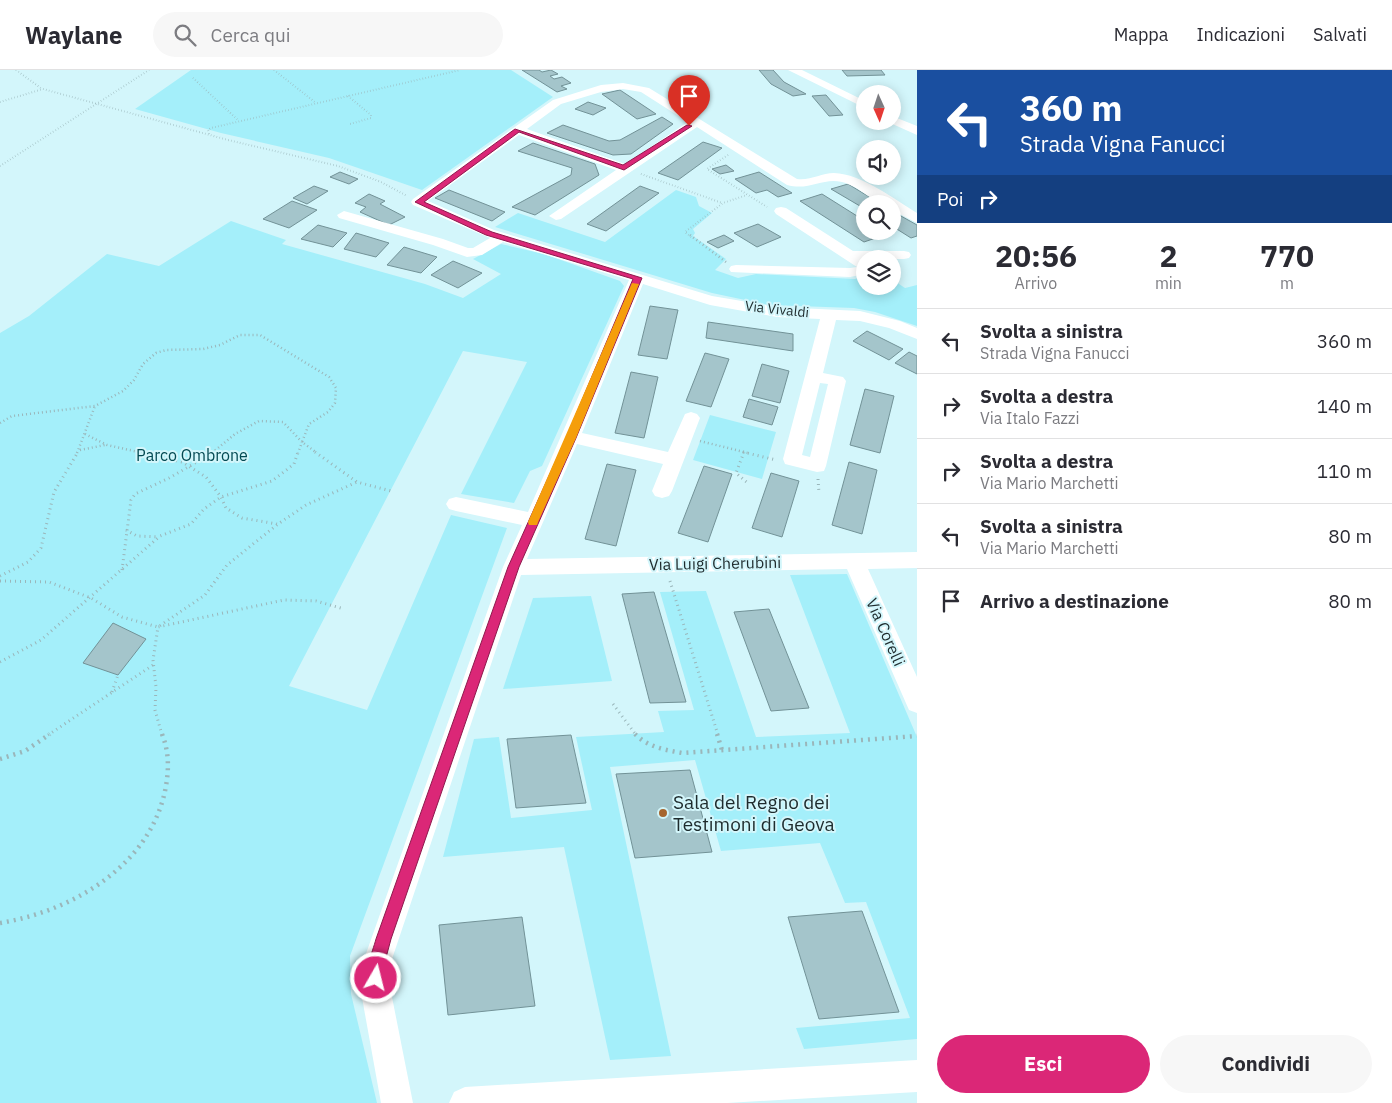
<!DOCTYPE html>
<html lang="it">
<style>
body{margin:0;font-family:"IBM Plex Sans",sans-serif;background:#f7f7f7;color:#2b2b33;height:100vh;display:flex;flex-direction:column;font-size:19px;white-space:nowrap}
*{box-sizing:border-box;margin:0}
p{font-size:16px;color:#7c7c81}
.icon{flex:none;width:28px;height:28px;fill:none;stroke:currentColor;stroke-width:2;stroke-linecap:round;stroke-linejoin:round}
.map{position:relative;flex:1;overflow:hidden}
.sheet{display:flex;flex-direction:column;background:#fff;width:475px}
.sheet>*{flex:none}
.hud{background:#1a4fa0;color:#fff;overflow:hidden}
.needle{width:32px;rotate:177deg}
.controls{position:absolute;left:856px;top:15px;display:grid;gap:10px}
.controls a{display:grid;place-items:center;width:45px;height:45px;border-radius:50%;background:#fff;box-shadow:0 2px 12px #0003;font-size:25px}
.pin{position:absolute;display:grid;place-items:center;width:42px;height:42px;color:#fff;margin:-51px -21px;border-radius:50% 50% 50% 0;rotate:-45deg;box-shadow:0 0 5px #0007}
.pin .icon{rotate:45deg}
.me{position:absolute;width:55px;margin:-28px;rotate:8deg;stroke-linejoin:round;filter:drop-shadow(0 0 4px #0008)}
.turn{display:flex;align-items:center;gap:18px;height:105px;padding:0 20px;font-size:22px}
.turn .icon{width:65px;height:65px;stroke-width:2.5}
.turn b{display:block;font-size:35px;line-height:42px}
.then{display:flex;align-items:center;height:48px;padding:0 20px;background:#0003;gap:10px;font-size:19px}
.eta{display:flex;justify-content:space-evenly;align-items:center;height:85px;text-align:center}
.eta b{font-size:30px;font-weight:800;line-height:35px}
.cta{display:flex;gap:10px;margin-top:auto;padding:10px 20px}
.cta a{flex:1;height:58px;border-radius:30px;background:#db2777;color:#fff;font-size:20px;font-weight:800;line-height:58px;text-align:center}
.cta a+a{background:#f7f7f7;color:#2b2b33}
ul{padding:0;list-style:none}
li{display:flex;align-items:center;gap:15px;height:65px;padding:0 20px;border-top:1px solid #e1e1e2}
li div{flex:1}
li b{display:block;font-size:19px}
li em{font-style:normal}
header{display:flex;align-items:center;gap:30px;box-sizing:border-box;height:70px;padding:0 25px;background:#fff;border-bottom:1px solid #e1e1e2}
header strong{font-size:24px}
nav{display:flex;gap:28px;margin-inline-start:auto;font-size:18px}
.search{width:350px;height:45px;background:#f7f7f7;display:flex;align-items:center;gap:12px;box-sizing:border-box;padding:0 18px;border-radius:28px;color:#7c7c81;font-size:19px}
main{display:flex;flex:1;min-height:0}
.map>svg:first-child{display:block}
.green{fill:#a4effa}
.building{fill:#a4c5cb;stroke:#729297}
.lines{fill:none;stroke-linecap:round;stroke-linejoin:round}
.path-far3{stroke:#9ab6ba;stroke-width:2;stroke-dasharray:0.5 2.5;stroke-linecap:butt}
.path-far2{stroke:#9ab6ba;stroke-width:2.5;stroke-dasharray:1 3;stroke-linecap:butt}
.path-far1{stroke:#9ab6ba;stroke-width:3;stroke-dasharray:1 4;stroke-linecap:butt}
.path{stroke:#9ab6ba;stroke-width:4.5;stroke-dasharray:2 5;stroke-linecap:butt}
.minor{fill:#fff;fill-rule:evenodd}
.route{fill:#db2777;stroke:#8e194d}
.slow{fill:#f59e0b}
.poi-dot{fill:#a6662f;stroke:#d3f6fb;stroke-width:2}
.labels{text-anchor:middle;dominant-baseline:central;stroke-width:4;stroke-linejoin:round;paint-order:stroke}
.far-street-label{font-size:14px;fill:#1e2b2d;stroke:#d3f6fb}
.park-label{font-size:16px;fill:#034952;stroke:#d3f6fb}
.street-label{font-size:16px;fill:#1e2b2d;stroke:#d3f6fb}
.near-poi-label{font-size:19px;fill:#1e2b2d;stroke:#d3f6fb;text-anchor:start}
</style>
<header>
<strong>Waylane</strong>
<div class="search"><svg class="icon" aria-label="search" viewBox="0 0 24 24"><circle cx="10" cy="10" r="6"/><path d="M15 15l6 6"/></svg>Cerca qui</div>
<nav><a>Mappa</a><a>Indicazioni</a><a>Salvati</a></nav>
</header>
<main>
<div class="map">
<svg width="917" height="1033" viewBox="0 0 917 1033">
<rect width="100%" height="100%" fill="#d3f6fb"/>
<!-- green -->
<path class="green" d="M191,0H511L553,27L422,120L329,88L221,63L135,39Z
M676,120L696,127L699,136L712,143L693,159L695,163L693,166L726,189L715,200L738,208L756,204L855,209L865,206V216H892L893,210L905,218L917,215V256L875,242L854,238L769,235L712,223L495,157L518,143L605,172Z
M231,151L286,170L282,174L425,214L463,228L501,204L473,189L501,174L544,184L620,211L624,216L542,396L530,401L514,433L461,424L527,292L463,281L289,616L367,640L451,445L507,458L350,886L351,924L377,1033H0V263L29,246L107,184L159,196Z
M710,345L776,362L762,409L693,390Z
M847,504L917,667V969L804,979L796,958L910,948L866,832L845,833L820,773L721,781L695,690L610,697L671,986L610,990L564,777L443,787L474,669L499,667L511,748L592,740L576,667L664,662L658,641L694,640L660,522L706,521L756,667L850,663L790,505Z
M591,526L612,611L503,619L533,528Z"/>
<!-- building -->
<path class="building" d="M522,0H539L542,2L551,0L558,4L550,6L554,9L562,7L571,13L561,16L567,19L557,22Z
M759,0H773L784,12L806,24L793,26L771,14Z
M842,0H881L885,5L847,6Z
M620,20L656,44L637,49L602,24Z
M826,25L843,45L829,46L812,26Z
M588,32L606,38L593,45L575,39Z
M662,47L673,54L631,84L613,85L547,63L563,55L609,71L620,70Z
M703,72L722,78L678,110L658,103Z
M533,73L595,94L599,105L535,145L512,137L571,105L572,98L518,81Z
M726,95L734,101L720,104L712,99Z
M340,102L358,109L349,114L330,107Z
M759,102L792,123L778,127L767,120L756,123L735,109Z
M848,114L881,134H865V139L831,119Z
M314,116L328,121L307,134L293,128Z
M640,116L659,123L606,161L587,154Z
M449,120L505,142L492,151L435,128Z
M369,124L385,131L380,134L405,147L389,155L360,142L366,137L355,133Z
M822,124L865,151V161H882L887,164L864,172L800,131Z
M292,131L317,140L289,158L263,149Z
M892,141L917,155V166L911,168L892,156Z
M758,154L781,167L757,177L734,163Z
M318,155L347,163L333,177L301,169Z
M356,163L389,173L376,187L344,179Z
M724,165L734,171L718,178L707,172Z
M404,177L437,187L421,203L387,195Z
M453,191L482,203L458,218L431,205Z
M650,236L678,240L667,289L638,285Z
M708,252L793,264V281L706,268Z
M867,261L903,279L889,290L853,271Z
M909,282L917,286V304L895,293Z
M705,283L729,289L711,337L686,331Z
M762,294L789,301L780,333L752,326Z
M631,302L658,307L644,368L615,363Z
M865,319L894,326L880,383L850,375Z
M749,329L778,337L772,355L743,347Z
M849,392L877,400L862,464L832,455Z
M607,394L636,400L616,476L585,469Z
M704,396L732,404L708,472L678,463Z
M771,403L799,411L782,467L752,458Z
M654,522L686,632L650,633L622,524Z
M769,539L809,638L771,641L734,542Z
M113,553L146,569L118,605L83,593Z
M571,665L586,733L516,738L507,669Z
M690,700L712,782L635,788L616,704Z
M862,841L899,942L819,949L788,847Z
M522,847L535,936L448,945L439,855Z"/>
<g class="lines">
<!-- path-far3 -->
<path class="path-far3" d="M16,0L42,19
M274,0L316,33
M193,8L239,51
M348,26L371,45V48L350,54
M0,32L43,19L228,70L338,96L381,112L407,126
M209,64L208,60L211,58L460,0
M728,85L707,99L767,137
M0,96L149,0
M641,104L722,133
M691,167L685,162L723,133L747,125"/>
<!-- path-far2 -->
<path class="path-far2" d="M690,165L726,192
M0,353L12,346L95,336L123,321L134,310L143,294L156,283L166,280L203,279L220,275L240,265H260L329,307L336,318L335,333L328,342L309,354L302,372L317,383
M85,364L107,375L143,383
M700,371L748,383
M80,380L105,375
M77,383L95,336
M212,383L235,364L259,351L283,352L302,372L298,383"/>
<!-- path-far1 -->
<path class="path-far1" d="M137,382L182,392L206,407L221,427L226,438L242,448L277,454
M315,382L357,412L391,421
M743,382L776,390
M744,382L736,403L749,414
M818,409L819,423
M126,460L137,466L159,467
M122,500L131,430L135,424L169,408L214,382
M0,506L28,492L41,478L54,422L78,382
M0,511L49,512L91,528L122,547L158,557L205,525L227,495L278,454L306,435L357,412
M670,511L718,665
M0,592L41,570L160,466L191,454L204,439L221,427L272,411L294,394L298,382
M112,622L118,605
M613,634L636,665
M48,665L153,595
M162,665L155,640L156,617L153,590L158,557L284,530L316,531L344,539"/>
<!-- path -->
<path class="path" d="M635,664C648,677 665,680 682,683L917,666
M717,664L722,680
M0,689L25,681L50,664
M0,853C73,841 152,795 166,716C169,698 169,682 162,664"/>
<!-- minor -->
<path class="minor" d="M788,0H802L865,31V38Z
M623,13L649,18L797,109C810,111 821,103 834,103C862,104 894,129 917,143V153L892,140V134C871,134 862,117 842,112C823,107 810,121 787,115L697,57L561,149L556,150L549,146L616,100L519,65L428,131L494,160L712,226L777,237L860,241L900,251L917,258V269L889,258L860,251L836,250L823,303L843,307L846,311L826,396L824,401L817,402L785,394L783,389L820,249L777,247L710,235L643,214L582,363L668,382L685,344L691,342L697,344L700,348L672,421L669,426L662,428L655,426L652,421L663,394L577,374L527,489L917,482V498L868,499L917,607V643L909,640L847,499L521,505L390,895L391,922L413,1033H381L361,922L362,895L503,497L522,455L456,441L449,439L446,434L449,429L456,427L528,442L629,210L503,172L482,185L467,187L433,175L339,148L337,145L344,141L443,169L468,178H473L490,168L413,135L411,132L413,129L553,30L601,15ZM623,19L641,22L688,52L625,94L527,59L561,34L601,22ZM820,313L828,314L810,387L802,385Z
M892,46L917,56V65L888,52L892,51Z
M781,137L786,138L853,181H904L909,182L911,185L909,188L904,189H865V204L850,207L731,202L729,199L731,196L736,195L850,198L857,197L776,144L774,141L776,138Z
M917,990V1022L727,1033H449L454,1022L465,1017Z"/>
</g>
<!-- route -->
<path class="route" d="M687,55L692,56L624,100L519,62L424,132L492,162L642,208L576,368L519,497L391,869L384,895V908L381,914L376,916L370,914C364,899 372,884 376,869L508,497L566,368L633,209L486,165L415,132L515,59L623,95Z"/>
<!-- slow -->
<path class="slow" d="M632,213L639,214L576,368L538,452L537,455H529L528,452Z"/>
<!-- markers -->
<circle class="poi-dot" cx="663" cy="743" r="5"/>
<g class="labels">
<!-- far-street labels -->
<g class="far-street-label">
<text transform="translate(777 239) rotate(6)">Via Vivaldi</text>
</g>
<!-- park labels -->
<g class="park-label">
<text x="192" y="385">Parco Ombrone</text>
</g>
<!-- street labels -->
<g class="street-label">
<text transform="translate(715 493) rotate(-1)">Via Luigi Cherubini</text>
<text transform="translate(886 562) rotate(66)">Via Corelli</text>
</g>
<!-- near-poi labels -->
<g class="near-poi-label">
<text x="673" y="732">Sala del Regno dei<tspan x="673" dy="22">Testimoni di Geova</tspan></text>
</g>
</g>
</svg>
<div class="controls">
<a><svg class="needle" viewBox="-14 -14 28 28"><path d="M0-13l5 13h-10z" fill="#e53935"/><path d="M0 13l5-13h-10z" fill="#7c7c81"/></svg></a>
<a><svg class="icon" aria-label="sound" viewBox="0 0 24 24"><path d="M4 9h4l5-4v14l-5-4H4zM17 9q2 3 0 6"/></svg></a>
<a><svg class="icon" aria-label="search" viewBox="0 0 24 24"><circle cx="10" cy="10" r="6"/><path d="M15 15l6 6"/></svg></a>
<a><svg class="icon" aria-label="layers" viewBox="0 0 24 24"><path d="M12 4l9 5-9 5-9-5zM3 14l9 5 9-5"/></svg></a>
</div>
<div class="pin" style="left:689px;top:56px;background:#d93025"><svg class="icon" aria-label="arrive" viewBox="0 0 24 24"><path d="M6 21V4h12l-3 4 3 4H6"/></svg></div>
<svg class="me" style="left:376px;top:908px" viewBox="-20 -20 40 40"><circle r="17" fill="#db2777" stroke="#fff" stroke-width="3"/><path d="M0-11L8 9 0 5-8 9z" fill="#fff"/></svg>
</div>
<section class="sheet">
<div class="hud">
<div class="turn"><svg class="icon" aria-label="left" viewBox="0 0 24 24"><path d="M17 20v-9H6M10 6l-5 5 5 5"/></svg><div><b>360 m</b>Strada Vigna Fanucci</div></div>
<div class="then">Poi<svg class="icon" aria-label="right" viewBox="0 0 24 24"><path d="M7 20v-9h11M14 6l5 5-5 5"/></svg></div>
</div>
<div class="eta">
<div><b>20:56</b><p>Arrivo</p></div>
<div><b>2</b><p>min</p></div>
<div><b>770</b><p>m</p></div>
</div>
<ul>
<li><svg class="icon" aria-label="left" viewBox="0 0 24 24"><path d="M17 20v-9H6M10 6l-5 5 5 5"/></svg><div><b>Svolta a sinistra</b><p>Strada Vigna Fanucci</p></div><em>360 m</em></li>
<li><svg class="icon" aria-label="right" viewBox="0 0 24 24"><path d="M7 20v-9h11M14 6l5 5-5 5"/></svg><div><b>Svolta a destra</b><p>Via Italo Fazzi</p></div><em>140 m</em></li>
<li><svg class="icon" aria-label="right" viewBox="0 0 24 24"><path d="M7 20v-9h11M14 6l5 5-5 5"/></svg><div><b>Svolta a destra</b><p>Via Mario Marchetti</p></div><em>110 m</em></li>
<li><svg class="icon" aria-label="left" viewBox="0 0 24 24"><path d="M17 20v-9H6M10 6l-5 5 5 5"/></svg><div><b>Svolta a sinistra</b><p>Via Mario Marchetti</p></div><em>80 m</em></li>
<li><svg class="icon" aria-label="arrive" viewBox="0 0 24 24"><path d="M6 21V4h12l-3 4 3 4H6"/></svg><div><b>Arrivo a destinazione</b></div><em>80 m</em></li>
</ul>
<div class="cta"><a>Esci</a><a>Condividi</a></div>
</section>
</main>
